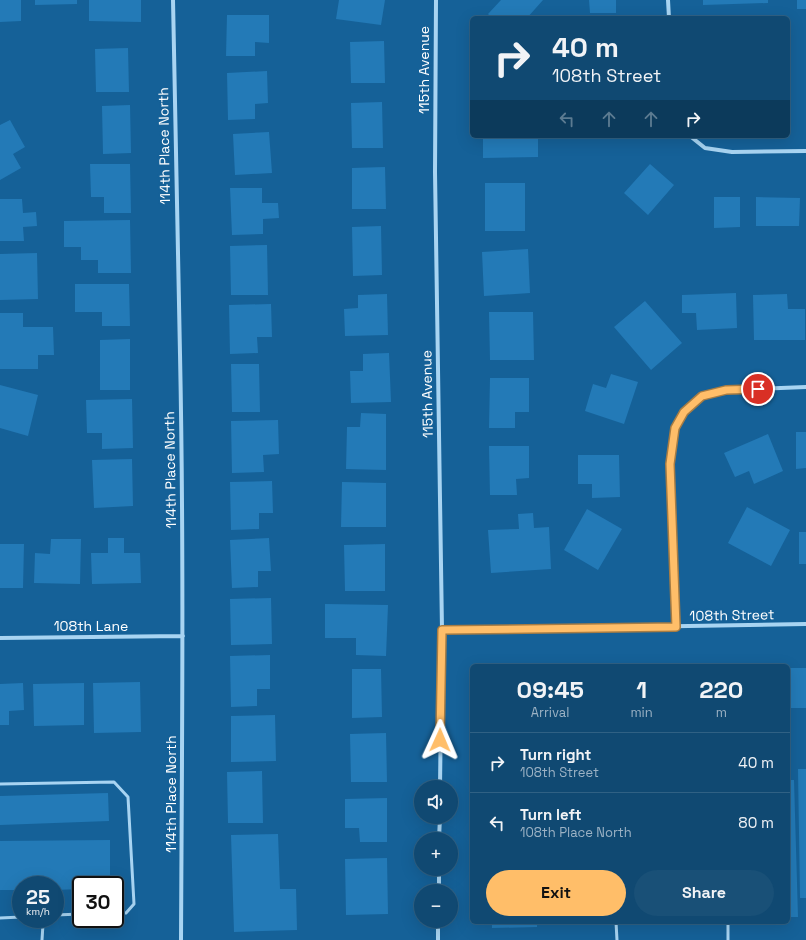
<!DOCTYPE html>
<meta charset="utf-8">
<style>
body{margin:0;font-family:"Space Grotesk",sans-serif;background:#195077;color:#f1f3f6;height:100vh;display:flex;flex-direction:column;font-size:15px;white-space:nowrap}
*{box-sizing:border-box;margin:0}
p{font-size:13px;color:#9cb2c4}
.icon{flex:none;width:22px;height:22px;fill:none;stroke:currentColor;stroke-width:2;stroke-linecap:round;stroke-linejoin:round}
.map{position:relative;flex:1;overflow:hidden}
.details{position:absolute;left:470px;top:664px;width:320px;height:260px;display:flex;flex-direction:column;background:#104972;border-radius:6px;box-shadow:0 4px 16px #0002,0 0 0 1px #306184}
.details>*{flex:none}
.guide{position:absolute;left:470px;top:16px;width:320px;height:122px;border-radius:6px;box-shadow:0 4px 16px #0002,0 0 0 1px #306184;background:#104972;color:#f1f3f6;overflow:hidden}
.fabs{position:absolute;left:414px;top:780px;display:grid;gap:8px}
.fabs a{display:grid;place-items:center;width:44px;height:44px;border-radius:50%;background:#104972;box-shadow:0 4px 16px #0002,0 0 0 1px #306184;font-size:20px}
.speed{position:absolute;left:12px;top:876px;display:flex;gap:8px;font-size:20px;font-weight:700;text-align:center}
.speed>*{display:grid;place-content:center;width:52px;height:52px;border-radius:50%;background:#104972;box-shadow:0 4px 16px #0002,0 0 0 1px #306184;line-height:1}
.speed small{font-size:10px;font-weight:400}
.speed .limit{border:2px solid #111;border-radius:6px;background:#fff;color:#111}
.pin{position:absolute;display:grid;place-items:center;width:34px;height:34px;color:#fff;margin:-17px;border:2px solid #fff;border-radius:50%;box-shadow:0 1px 4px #0007}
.me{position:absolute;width:44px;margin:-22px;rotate:1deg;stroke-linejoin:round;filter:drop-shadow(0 0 3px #0008)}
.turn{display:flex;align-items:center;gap:14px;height:84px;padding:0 16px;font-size:18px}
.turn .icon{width:52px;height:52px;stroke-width:2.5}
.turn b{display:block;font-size:28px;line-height:34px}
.lanes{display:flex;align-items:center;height:38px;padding:0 16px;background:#0003;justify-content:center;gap:20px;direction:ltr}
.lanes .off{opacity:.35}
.eta{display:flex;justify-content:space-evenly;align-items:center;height:68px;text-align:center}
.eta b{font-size:24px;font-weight:800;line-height:28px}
.action{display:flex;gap:8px;margin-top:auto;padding:8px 16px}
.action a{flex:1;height:46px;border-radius:24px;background:#ffbe69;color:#111;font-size:16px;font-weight:800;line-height:46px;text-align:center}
.action a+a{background:#195077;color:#f1f3f6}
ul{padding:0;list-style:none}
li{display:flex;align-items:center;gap:12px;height:60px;padding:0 16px;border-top:1px solid #306184}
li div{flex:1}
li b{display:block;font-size:15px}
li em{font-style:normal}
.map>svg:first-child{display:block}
.building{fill:#237ab7}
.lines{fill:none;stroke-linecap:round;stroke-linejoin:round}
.service{stroke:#a8d4f2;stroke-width:3}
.minor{stroke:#a8d4f2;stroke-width:4}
.route-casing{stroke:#a67c44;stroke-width:10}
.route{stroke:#ffbe69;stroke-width:7}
.labels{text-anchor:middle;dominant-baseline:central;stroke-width:4;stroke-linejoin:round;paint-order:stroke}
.street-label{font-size:14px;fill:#fff;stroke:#156198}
</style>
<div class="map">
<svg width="806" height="940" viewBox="0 0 806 940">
<rect width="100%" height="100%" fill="#156198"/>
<!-- building -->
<path class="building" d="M0,0H21V21L0,22Z
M35,0H77V4L35,5Z
M89,0H141V22L89,21Z
M339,0H385L381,25L336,19Z
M501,0H543L527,18H492L488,14Z
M589,0H616V13H590Z
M703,0H768V3L703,5Z
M797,0H806V9H797Z
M227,15H269V43L255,42V56H226Z
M384,41L385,83H351L350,42Z
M128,48L129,92H96L95,49Z
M267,71L268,103L255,104V119L228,120L227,73Z
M382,102L383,148H352L351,103Z
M130,105L131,153L103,154L102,106Z
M10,120L25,147L13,154L21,168L0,180V125Z
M269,132L272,173L235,175L233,134Z
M483,136H538V157L483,158Z
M90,164H130L131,213H104V197H91Z
M650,164L674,185L648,215L624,193Z
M385,167L386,209H352V168Z
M485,183H525V231H485Z
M230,188H262V203H278L279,218L263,219V234L232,235Z
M714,197H740V227L714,228Z
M756,197L800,198L799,226H756Z
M0,199H22L23,213L36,212L37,226L23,227L24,241H0Z
M130,220L131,273H98V260H81V247H64V221Z
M381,226L382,275L353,276L352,227Z
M267,245L268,295H231L230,246Z
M528,249L530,293L484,296L482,252Z
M37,253L38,299L0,300V254Z
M75,284H129L130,326H102V312H75Z
M736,293L737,328L697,330L696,313H682V295Z
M387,294L388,335L345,336L344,309L358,308V295Z
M787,294L788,309H805V340H754L753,295Z
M645,301L682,343L651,370L614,327Z
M271,304L272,337H257L258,353L230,354L229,305Z
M489,312H533L534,360H490Z
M0,313H23V327H53L54,355H38V369H0Z
M130,339V390H100V340Z
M389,353L391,402L351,403L350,371H363V354Z
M231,364H259L260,412H232Z
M611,374L638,382L624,424L585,411L593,384L606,388Z
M490,378H529V412H515V428H489Z
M0,385L38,395L28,436L0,428Z
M132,399L133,448L102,449V433H87L86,400Z
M361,413L386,414V470L346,469L347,427H360Z
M278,420L279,454L263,455L264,472L232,473L231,421Z
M796,432H806V468L796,469Z
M768,434L783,471L754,484L749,471L735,477L724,453Z
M489,446H529V478L516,479L517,495H490Z
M578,455H619L620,497L592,498V484H578Z
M132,459L133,506L94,508L92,460Z
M272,481L273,513H259V529L231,530L230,482Z
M342,482L386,483V527H341Z
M747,507L790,530L771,566L728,543Z
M587,509L622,529L598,570L564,550Z
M533,513L534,528L549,527L551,569L491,573L488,530L519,529L518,514Z
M799,532H806V564H799Z
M108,538H124V553H140L141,583L92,584L91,553H108Z
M269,538L271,571H258V587L232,588L230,540Z
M51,539H81L80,584L34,583L35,553L50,554Z
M0,544H24L23,588H0Z
M385,544V591H345L344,545Z
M271,598L272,644L231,645L230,599Z
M325,604L388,605L386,656L356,655V638H325Z
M270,655V689H257V706L231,707L230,656Z
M788,668H806V708H788Z
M352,669H381L382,717L352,718Z
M140,682L141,732L94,733L93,683Z
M23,683L24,710L9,711V725H0V684Z
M84,683V725L34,726L33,684Z
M275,715L276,761L231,762V716Z
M386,733L387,782H351L350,734Z
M798,769H806V898H800Z
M262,771L263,823H228L227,772Z
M788,780H794L798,917H788Z
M108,793L109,821L0,825V796Z
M387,798V842H360L359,828H345V799Z
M278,834L280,889H296L297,930L234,932L231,835Z
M110,840V885H81V889L55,890V885H21V890H0V841Z
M387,858L388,914L346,915L345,859Z
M492,922H537V927L492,928Z"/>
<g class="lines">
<!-- service -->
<path class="service" d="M0,784L114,782L128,797L134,904L126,913H115
M55,915L81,914
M0,918L21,917
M616,922L617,940
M728,922V940
M42,940L43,924L50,919"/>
<!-- minor -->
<path class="minor" d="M173,0C175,118 178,236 180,354C184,549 182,745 181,940
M436,0L435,172L442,630L440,787
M668,0L669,18
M690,136L705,148L732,152L806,151
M676,627L670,464L675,428L684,412L702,396L726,390L806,387
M442,630L806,624
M0,638L183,636
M439,839L440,817
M439,891V869
M438,940V921"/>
</g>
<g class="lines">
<defs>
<path id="route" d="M440,740L442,630L676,627L670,464L675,428L684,412L702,396L726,390L758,389"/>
</defs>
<!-- route casing -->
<use href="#route" class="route-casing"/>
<!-- route -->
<use href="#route" class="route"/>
</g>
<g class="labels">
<!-- street labels -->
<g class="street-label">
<text transform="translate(424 70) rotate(-90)">115th Avenue</text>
<text transform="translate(164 146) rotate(-91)">114th Place North</text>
<text transform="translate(427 394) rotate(-91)">115th Avenue</text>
<text transform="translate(170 470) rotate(-91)">114th Place North</text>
<text transform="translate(732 615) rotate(-1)">108th Street</text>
<text x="91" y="626">108th Lane</text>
<text transform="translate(171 794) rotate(-90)">114th Place North</text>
</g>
</g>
</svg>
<div class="fabs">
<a><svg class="icon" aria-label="sound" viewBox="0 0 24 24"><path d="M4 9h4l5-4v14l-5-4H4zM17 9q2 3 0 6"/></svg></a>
<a>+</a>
<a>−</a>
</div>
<div class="speed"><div>25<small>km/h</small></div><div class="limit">30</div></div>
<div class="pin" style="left:758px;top:389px;background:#d93025"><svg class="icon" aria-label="arrive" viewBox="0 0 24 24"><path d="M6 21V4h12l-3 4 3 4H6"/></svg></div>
<svg class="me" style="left:440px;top:740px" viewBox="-20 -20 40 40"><path d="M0-17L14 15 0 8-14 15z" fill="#ffbe69" stroke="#fff" stroke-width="4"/></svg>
<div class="guide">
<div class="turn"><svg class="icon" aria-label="right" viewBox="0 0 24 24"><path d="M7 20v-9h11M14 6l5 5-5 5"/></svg><div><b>40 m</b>108th Street</div></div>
<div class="lanes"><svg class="icon off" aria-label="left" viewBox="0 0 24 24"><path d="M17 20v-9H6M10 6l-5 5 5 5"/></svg><svg class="icon off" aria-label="ahead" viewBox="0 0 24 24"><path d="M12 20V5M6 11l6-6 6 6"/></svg><svg class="icon off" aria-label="ahead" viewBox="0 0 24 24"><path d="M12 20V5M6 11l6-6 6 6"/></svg><svg class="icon" aria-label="right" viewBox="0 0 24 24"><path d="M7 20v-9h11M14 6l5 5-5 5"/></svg></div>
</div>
<section class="details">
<div class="eta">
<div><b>09:45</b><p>Arrival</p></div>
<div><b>1</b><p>min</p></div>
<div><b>220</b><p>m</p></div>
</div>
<ul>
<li><svg class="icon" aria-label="right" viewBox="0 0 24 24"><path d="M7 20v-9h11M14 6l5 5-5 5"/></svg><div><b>Turn right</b><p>108th Street</p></div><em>40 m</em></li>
<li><svg class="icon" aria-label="left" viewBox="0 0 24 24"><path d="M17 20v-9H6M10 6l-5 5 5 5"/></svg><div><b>Turn left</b><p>108th Place North</p></div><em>80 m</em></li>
</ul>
<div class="action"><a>Exit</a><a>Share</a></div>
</section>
</div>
